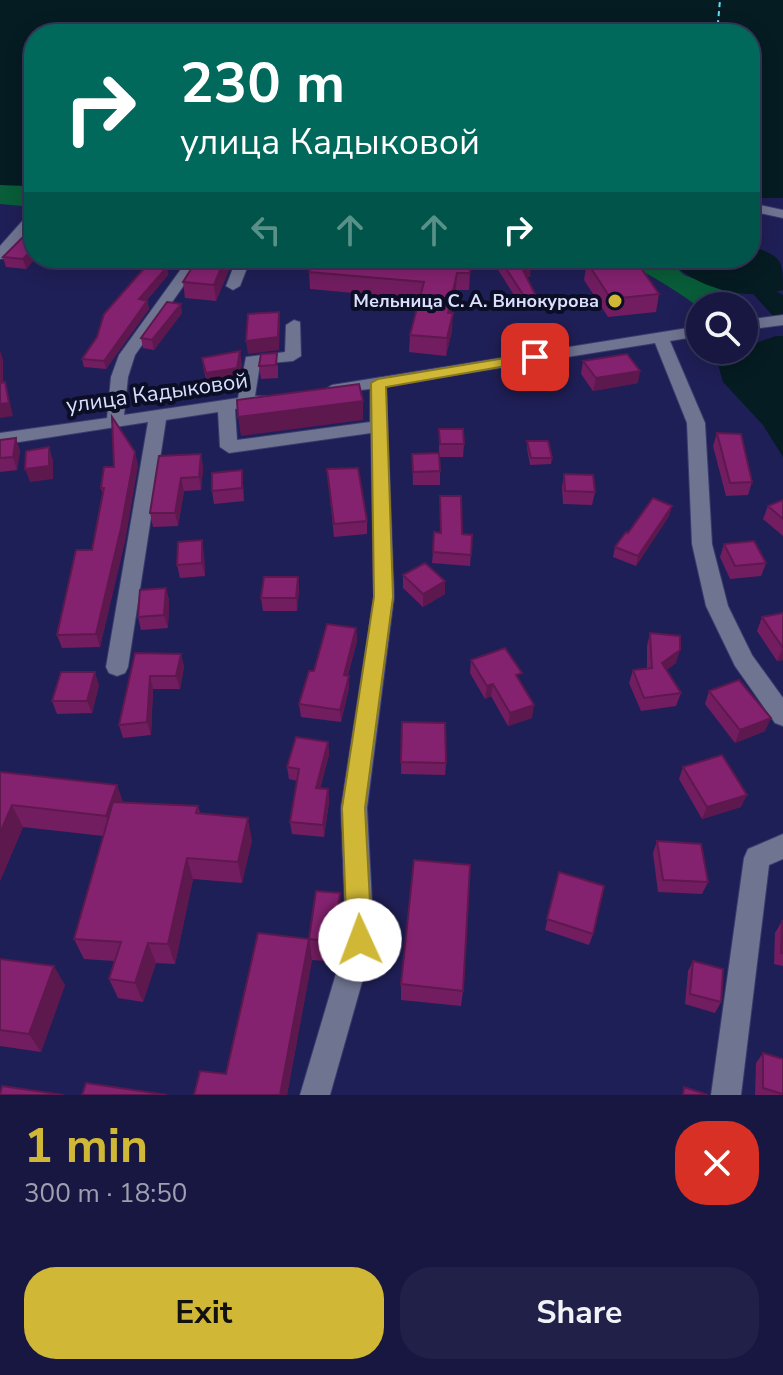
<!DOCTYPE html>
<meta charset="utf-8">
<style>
body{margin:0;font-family:"Nunito Sans",sans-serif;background:#202048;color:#f1f3f6;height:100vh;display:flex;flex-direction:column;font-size:30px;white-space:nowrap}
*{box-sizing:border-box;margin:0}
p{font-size:26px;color:#9e9fb1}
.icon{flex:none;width:44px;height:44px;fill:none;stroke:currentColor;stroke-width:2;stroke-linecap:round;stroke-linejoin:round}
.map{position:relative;height:1095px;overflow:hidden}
.panel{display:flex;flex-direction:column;background:#171741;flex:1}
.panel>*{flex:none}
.top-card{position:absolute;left:24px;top:24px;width:736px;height:244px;border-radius:32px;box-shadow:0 4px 20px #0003,0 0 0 2px #36365a;background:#00695c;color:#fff;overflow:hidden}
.fabs{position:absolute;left:686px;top:292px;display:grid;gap:16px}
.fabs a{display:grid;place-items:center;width:72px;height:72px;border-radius:50%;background:#171741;box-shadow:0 4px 20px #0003,0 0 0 2px #36365a;font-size:40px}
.pin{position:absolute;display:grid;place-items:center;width:68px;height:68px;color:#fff;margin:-34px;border-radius:16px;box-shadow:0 4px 12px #0006}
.me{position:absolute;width:88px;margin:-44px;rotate:358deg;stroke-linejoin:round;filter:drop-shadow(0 0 6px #0008)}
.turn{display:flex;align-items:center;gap:28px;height:168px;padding:0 24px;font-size:36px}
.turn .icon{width:104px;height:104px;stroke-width:2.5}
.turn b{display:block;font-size:56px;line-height:68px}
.lanes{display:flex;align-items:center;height:76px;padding:0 24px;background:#0003;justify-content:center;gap:40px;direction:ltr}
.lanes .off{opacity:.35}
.round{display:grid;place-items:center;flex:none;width:84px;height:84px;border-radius:32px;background:#202048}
.head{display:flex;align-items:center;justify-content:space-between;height:136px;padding:0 24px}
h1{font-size:48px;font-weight:700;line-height:60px;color:#d0b836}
.cta{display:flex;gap:16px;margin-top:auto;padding:16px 24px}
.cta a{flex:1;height:92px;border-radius:32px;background:#d0b836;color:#111;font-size:32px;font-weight:700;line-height:92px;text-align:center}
.cta a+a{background:#202048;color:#f1f3f6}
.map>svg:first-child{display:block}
.forest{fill:#095d39}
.water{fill:#051c22}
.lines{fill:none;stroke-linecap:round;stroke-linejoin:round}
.river{fill:#051c22;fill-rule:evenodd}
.ferry{stroke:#68dcfb;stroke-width:2;stroke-dasharray:5 4;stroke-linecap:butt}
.minor-casing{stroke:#393a6e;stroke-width:2}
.minor{fill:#6f7490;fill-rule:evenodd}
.wall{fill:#721d60}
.shaded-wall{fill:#5d184e}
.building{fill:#852270;stroke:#5d184e;stroke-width:2}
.route{fill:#d0b836;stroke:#877823;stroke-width:2}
.poi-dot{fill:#d0b836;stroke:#0c0e26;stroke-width:3}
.labels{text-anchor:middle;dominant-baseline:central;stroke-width:8;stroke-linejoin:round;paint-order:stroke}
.far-poi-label{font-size:18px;font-weight:bold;fill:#dadffc;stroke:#0c0e26;text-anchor:end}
.street-label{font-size:22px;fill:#dadffc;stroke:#0c0e26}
</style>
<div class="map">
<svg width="783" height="1095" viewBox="0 0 783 1095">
<rect width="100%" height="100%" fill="#1f1f57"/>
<!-- forest -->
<path class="forest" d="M0,185L34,186V207L0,204Z
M609,258H666L684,275L731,293L737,305L697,306C670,286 641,268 609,258Z"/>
<!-- water -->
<path class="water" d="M0,0H783V198H750V34H34V186L0,185Z
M750,245C781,258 783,256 783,290C742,302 696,287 666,258H750Z
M776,336H783V457L763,425L723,382L717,361L725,353L744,350V347Z"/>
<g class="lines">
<!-- river -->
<path class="river" d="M767,287L783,295V318L773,316L754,295L757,289Z"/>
<!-- ferry -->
<path class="ferry" d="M717,34L720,0"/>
<defs>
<path id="minor" d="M750,203L783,210V218L750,211Z
M25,218H34V226L5,258L0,259V246Z
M189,258H203L135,355L128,377L124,415L238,398L246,357L285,352L286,325L294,320L300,322L301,356L293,361L260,364L255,396H267L270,400L267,404L235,409L237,440L370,422V389L326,394L324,390L332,385L700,326V336L670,341L705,423L712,544L728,606L752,655L783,698V726L775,723L735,666L706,606L692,544L687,423L655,343L386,386L394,597L367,808L374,940L330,1095H300L346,940L341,808L374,597L371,433L229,453L220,447L218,412L166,420L128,667L125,673L117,676L109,673L106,667L148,422L0,445V433L107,418L111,377L119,355Z
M237,258H251L240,286L233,290L226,286Z
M783,315V325L744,330V320Z
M783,834V859L769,865L741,1095H711L744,858L748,849Z"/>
</defs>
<!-- minor casing -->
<use href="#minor" class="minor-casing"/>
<!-- minor -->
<use href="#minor" class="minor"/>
</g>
<!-- wall -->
<path class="wall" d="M3,257L34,258H36L26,269L6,267Z
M234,258L216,301L185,298L183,282Z
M496,258H526L530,277H527L535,294L534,306L524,311L495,265Z
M587,262L659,294L656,312L608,317L584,280Z
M404,266L470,273L469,290H456L451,313L452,331L446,356L409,352L410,335L419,299L310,289L309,272Z
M167,267L168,275L147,300L149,309L106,369L84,367L82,359Z
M182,313L154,350L143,348L141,338Z
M202,358L242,364L238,380L208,386L204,371Z
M583,361L638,383L593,391L581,374Z
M278,365V378L261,379L259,366Z
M439,429L464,444L463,457H439Z
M717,433L752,482L748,495L726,496L713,446Z
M16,438L20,451L17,470L0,472V440Z
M527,441L552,458L551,464L530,465L527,448Z
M201,454L203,468L201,490L184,491L178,526L153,527L150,513Z
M412,454L440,471V485H413Z
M138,465L125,541L100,647L62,648L57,635L92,550L103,495L101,488Z
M327,469L367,521V534L334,537Z
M564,474L595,492L592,505L563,504L562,487Z
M243,483L244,501L214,504L212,491Z
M440,496L462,534L472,535L470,566L432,563L433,552L440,533Z
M783,500V536L763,519L768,506Z
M672,506L669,516L636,566L613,557L615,547L628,533Z
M724,544L766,563L761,576L730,579L720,557Z
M204,553L205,576L180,578L177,565Z
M403,575L445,581V594L423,607L403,588Z
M298,577L299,590L297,611H263L261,598Z
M166,588L169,601L168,628L141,630L138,617Z
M783,613V660L777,661L757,631L762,617Z
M356,628L357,641L348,675L349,688L341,722L301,717L299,704L314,671Z
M650,633L676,663L666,670L681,693L676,706L641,711L629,683L633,670L647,668V646Z
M135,653L181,654L184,667L180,689H153L151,735L123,738L119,725Z
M471,660L520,682L532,718L508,726L491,696L485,699L470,673Z
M99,685L92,713L57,714L52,701Z
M709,691L765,731L735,743L705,704Z
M402,722L446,763L445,775L401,774Z
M328,742L329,755L320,789H328L329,802L324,837L292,834L290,822L297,781L289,779L287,767Z
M683,767L741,807L702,819L679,779Z
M0,772L124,803L198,806L200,813L252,840L242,883L193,879L175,964L156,963L143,1002L118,998L109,979L115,961L84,959L74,939L103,836L23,827L0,881Z
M657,841L708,882L702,894L658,892L653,853Z
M559,872L593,934L589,945L545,930Z
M342,915L336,962L312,960L287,1095H194L226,1074L309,939Z
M782,921L783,922V966L774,964L775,933Z
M0,959L65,985L41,1052L0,1046Z
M693,961L721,1002L715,1013L685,1004L688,971Z
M401,984L463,991L461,1006L401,1000Z
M763,1053L783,1059V1095H755L756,1063Z"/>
<!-- shaded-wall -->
<path class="shaded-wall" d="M34,248V258H36L26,269L23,259Z
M225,258H234L216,301L214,285Z
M531,265L530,277L520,278L521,266Z
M167,267L168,275L141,307L139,299Z
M457,273L456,290L447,330L448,313Z
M535,294L534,306L524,311L526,299Z
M147,301L149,309L106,369L104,361Z
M181,304L182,313L154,350L152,340Z
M279,312L280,325L279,350L248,354L246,341Z
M453,313L452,331L446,356L447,338Z
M0,350L3,360V396L0,388Z
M240,351L242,364L238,380L208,386L206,373Z
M640,371L638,383L593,391L596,378Z
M5,382L13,416L0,418V404Z
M363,401V420L241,436L238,417Z
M16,438L20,451L17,470L13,457Z
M49,447L53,460V479L30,482L25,469Z
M135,452L138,465L125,541L100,647L96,634Z
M201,454L203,468L201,490L199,477Z
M181,478L184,491L178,526L175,513Z
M672,506L669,516L636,566L638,556Z
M202,540L204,553L205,576L202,563Z
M298,577L299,590L297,611L296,598Z
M445,581V594L423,607V594Z
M166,588L169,601L168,628L164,615Z
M356,628L357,641L344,688V675Z
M783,648V660L777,661Z
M680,650L676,663L658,676L662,663Z
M181,654L184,667L180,689L176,676Z
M95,672L99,685L92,713L87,701Z
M150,676L153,689L151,735L147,722Z
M349,676V688L341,722L340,710Z
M493,684L491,696L485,699L487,686Z
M534,705L532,718L508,726L510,713Z
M771,718L765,731L735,743L740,730Z
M328,742L329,755L317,801L316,788Z
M117,785L125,807L114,837L106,816Z
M328,789L329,802L324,837L323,825Z
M747,795L741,807L702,819L707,807Z
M12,805L23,827L0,881V833Z
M248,818L252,840L242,883L238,862Z
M187,858L193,879L175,964L168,944Z
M340,893L342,915L336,962L334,942Z
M309,939L312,960L287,1095H280Z
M148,943L156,963L143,1002L135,983Z
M54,966L65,985L41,1052L29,1034Z"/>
<!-- building -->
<path class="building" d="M31,229H34V248L23,259L3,257Z
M198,258H225L214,285L183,282Z
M315,258L378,264L380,258H403L401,266L435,268L436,258H471L470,273H457L448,313H453L447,338L410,335L424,282L309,272Z
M499,258H526L531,265L521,266L535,294L526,299Z
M623,258H634L659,294L611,299L587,262Z
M147,265L167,267L139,299L147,301L104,361L82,359L97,337L104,314Z
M167,302L181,304L152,340L141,338Z
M279,312L278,337L246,341L248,314Z
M240,351L237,368L206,373L202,358Z
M277,353L276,365L259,366L261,354Z
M627,354L640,371L596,378L583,361Z
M5,382L9,403L0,404V383Z
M359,384L363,401L238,417L237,400Z
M112,417L135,452L121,528L96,634L57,635L76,550H92L104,488H101L104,467H114Z
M439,429H463L464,444H440Z
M717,433L741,434L752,482L730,483Z
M16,438L13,457L0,458V440Z
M527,441H548L552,458H531Z
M49,447V466L25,469L26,451Z
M439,453L440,471L413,472L412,454Z
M201,454L199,477L181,478L175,513H150L159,456Z
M358,468L367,521L334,524L327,469Z
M242,470V488L212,491V473Z
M564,474L593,475L595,492L565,491Z
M440,496H461L462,534L472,535L471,555L433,552L434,532L441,533Z
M653,498L672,506L638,556L615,547L626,532L628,533Z
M783,500V519L768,506Z
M202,540V563L177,565L178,542Z
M754,541L766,563L735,566L724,544Z
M425,563L445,581L423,594L403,575Z
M264,577H298L296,598H261Z
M166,588L164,615L138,617L140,590Z
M783,613V648L762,617Z
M327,624L356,628L344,675L349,676L340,710L299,704L309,671H314Z
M650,633L680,636V650L662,663L681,693L644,698L633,670L652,668Z
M505,648L522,673L516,675L534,705L510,713L493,684L487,686L471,660Z
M135,653L181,654L176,676H150L147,722L119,725Z
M61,672H95L87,701H52Z
M739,680L771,718L740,730L709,691Z
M402,722L445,723L446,763L401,762Z
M296,737L328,742L316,788L328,789L323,825L290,822L299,769L287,767Z
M722,755L747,795L707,807L683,767Z
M0,772L117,785L106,816L12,805L0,833Z
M113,802L198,806L196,813L248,818L238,862L187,858L168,944L148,943L135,983L109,979L121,942L74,939Z
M657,841L701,844L708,882L663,880Z
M414,860L470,865L463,991L401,984Z
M559,872L604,886L593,934L547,919Z
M316,891L340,893L334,942L309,939Z
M782,921L783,922V953H781Z
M258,933L309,939L280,1095H194L200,1071L226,1074Z
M0,959L54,966L29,1034L0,1030Z
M693,961L723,969L721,1002L690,994Z
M763,1053L783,1059V1094L763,1088Z
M86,1083L167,1095H82Z
M2,1086L64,1095H0Z
M684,1087L708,1095H683Z"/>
<!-- route -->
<path class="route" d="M535,353L542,357L540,360L386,387L393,597L365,808L372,940L369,949L360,953L351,949L347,940L342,808L374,597L371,383L378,379Z"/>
<!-- markers -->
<circle class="poi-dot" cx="615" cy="301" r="8"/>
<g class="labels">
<!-- far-poi labels -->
<g class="far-poi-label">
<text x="599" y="301">Мельница С. А. Винокурова</text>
</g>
<!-- street labels -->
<g class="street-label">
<text transform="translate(157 393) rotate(-8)">улица Кадыковой</text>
</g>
</g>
</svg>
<div class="fabs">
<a><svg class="icon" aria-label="search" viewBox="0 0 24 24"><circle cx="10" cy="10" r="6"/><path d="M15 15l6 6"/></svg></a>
</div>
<div class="pin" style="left:535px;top:357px;background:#d93025"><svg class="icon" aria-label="arrive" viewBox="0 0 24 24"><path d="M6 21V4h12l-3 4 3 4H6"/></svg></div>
<svg class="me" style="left:360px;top:940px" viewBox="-20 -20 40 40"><circle r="19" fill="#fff"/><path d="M0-13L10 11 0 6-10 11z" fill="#d0b836"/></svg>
<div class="top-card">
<div class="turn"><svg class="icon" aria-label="right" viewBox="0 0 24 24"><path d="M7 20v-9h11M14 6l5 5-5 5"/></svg><div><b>230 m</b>улица Кадыковой</div></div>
<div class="lanes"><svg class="icon off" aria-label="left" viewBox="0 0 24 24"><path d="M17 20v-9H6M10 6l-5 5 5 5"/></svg><svg class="icon off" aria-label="ahead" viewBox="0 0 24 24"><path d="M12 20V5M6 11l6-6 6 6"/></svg><svg class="icon off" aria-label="ahead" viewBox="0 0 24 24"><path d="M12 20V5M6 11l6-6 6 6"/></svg><svg class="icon" aria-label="right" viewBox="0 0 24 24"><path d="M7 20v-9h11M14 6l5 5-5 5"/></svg></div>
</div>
</div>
<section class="panel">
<div class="head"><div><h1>1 min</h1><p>300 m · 18:50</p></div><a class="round" style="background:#d93025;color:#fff"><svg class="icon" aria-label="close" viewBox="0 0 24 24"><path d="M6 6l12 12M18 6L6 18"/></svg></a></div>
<div class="cta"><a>Exit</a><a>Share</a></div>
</section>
